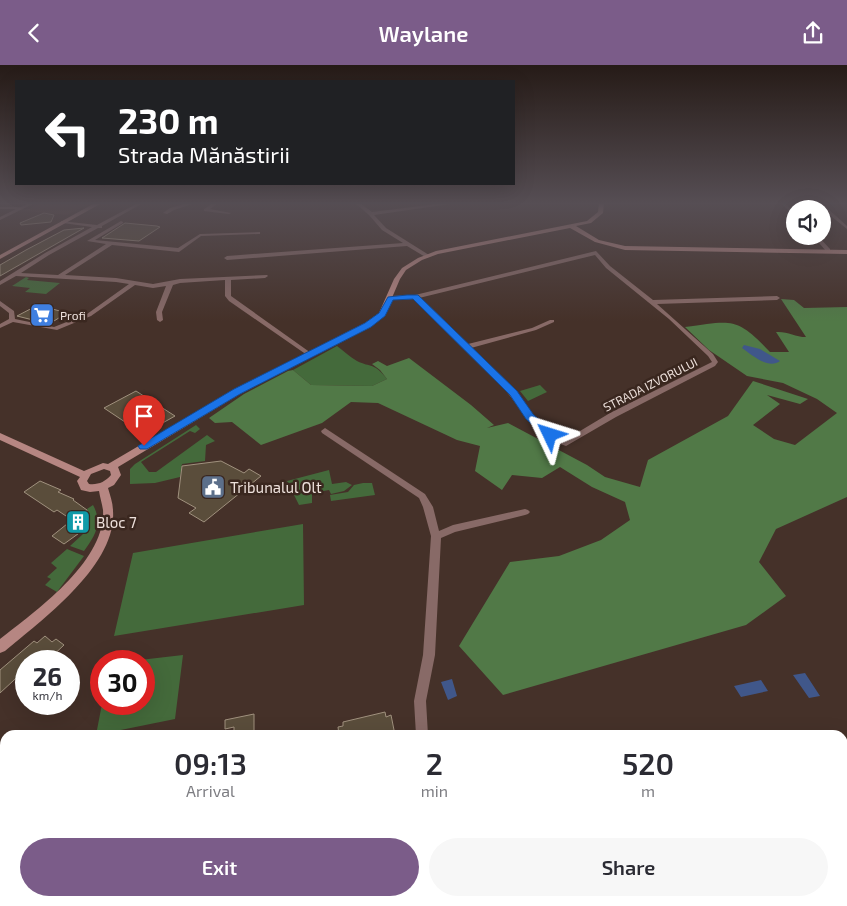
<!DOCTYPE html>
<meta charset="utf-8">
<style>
body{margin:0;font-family:"Exo 2",sans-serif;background:#f7f7f7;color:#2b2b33;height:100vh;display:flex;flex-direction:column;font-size:19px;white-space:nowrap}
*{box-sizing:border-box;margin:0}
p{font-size:16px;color:#7c7c81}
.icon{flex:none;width:28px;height:28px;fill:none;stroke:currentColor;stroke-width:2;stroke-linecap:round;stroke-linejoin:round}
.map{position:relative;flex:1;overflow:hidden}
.side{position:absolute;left:0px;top:665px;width:848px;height:176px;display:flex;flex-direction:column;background:#fff;border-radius:15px 15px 0 0;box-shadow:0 5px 20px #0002}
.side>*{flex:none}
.guide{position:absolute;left:15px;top:15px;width:500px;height:105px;border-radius:0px;box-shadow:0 5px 20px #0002;background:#202124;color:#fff;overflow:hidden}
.controls{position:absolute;left:786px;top:135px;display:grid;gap:10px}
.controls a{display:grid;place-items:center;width:45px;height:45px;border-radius:50%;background:#fff;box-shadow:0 5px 20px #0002;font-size:25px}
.speed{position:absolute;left:15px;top:585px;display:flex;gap:10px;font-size:25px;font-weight:700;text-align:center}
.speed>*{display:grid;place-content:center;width:65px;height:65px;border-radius:50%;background:#fff;box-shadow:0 5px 20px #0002;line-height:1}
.speed small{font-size:12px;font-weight:400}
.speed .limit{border:8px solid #d22;background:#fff;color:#111}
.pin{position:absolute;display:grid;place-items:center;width:42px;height:42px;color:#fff;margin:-51px -21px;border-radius:50% 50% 50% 0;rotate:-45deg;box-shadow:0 0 5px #0007}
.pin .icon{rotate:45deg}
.me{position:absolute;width:55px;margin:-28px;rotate:311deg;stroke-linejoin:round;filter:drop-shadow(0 0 4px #0008)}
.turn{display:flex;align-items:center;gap:18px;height:105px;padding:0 20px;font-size:22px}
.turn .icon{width:65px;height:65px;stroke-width:2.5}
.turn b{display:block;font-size:35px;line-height:42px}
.eta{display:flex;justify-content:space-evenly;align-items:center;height:85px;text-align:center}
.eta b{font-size:30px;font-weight:600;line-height:35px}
.action{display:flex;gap:10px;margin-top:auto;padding:10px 20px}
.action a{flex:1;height:58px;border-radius:30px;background:#7b5c89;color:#fff;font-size:20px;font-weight:600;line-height:58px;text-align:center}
.action a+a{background:#f7f7f7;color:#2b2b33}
header{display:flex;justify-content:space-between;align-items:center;height:65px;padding:0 20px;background:#7b5c89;color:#fff;font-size:22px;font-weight:600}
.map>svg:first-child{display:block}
.built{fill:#53382f}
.green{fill:#446a3b}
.forest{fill:#517947}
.water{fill:#40578a}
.building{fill:#5a4d3b;stroke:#a0917e}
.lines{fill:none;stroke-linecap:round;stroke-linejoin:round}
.street{fill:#886a67;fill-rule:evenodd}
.secondary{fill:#b68682;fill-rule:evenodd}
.route{fill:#1a73e8;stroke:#114b97}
.labels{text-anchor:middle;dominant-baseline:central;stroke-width:5;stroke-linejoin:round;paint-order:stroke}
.far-poi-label{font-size:12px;fill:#eee1dc;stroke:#3a271f;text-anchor:start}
.far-street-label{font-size:12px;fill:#eee1dc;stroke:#3a271f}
.poi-label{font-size:15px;fill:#eee1dc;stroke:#3a271f;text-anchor:start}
</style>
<header><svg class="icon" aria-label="back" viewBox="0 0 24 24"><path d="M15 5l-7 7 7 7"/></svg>Waylane<svg class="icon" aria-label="share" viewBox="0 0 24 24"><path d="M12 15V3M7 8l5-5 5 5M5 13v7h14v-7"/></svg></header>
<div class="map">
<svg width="847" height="841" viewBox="0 0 847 841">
<rect width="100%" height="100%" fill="#453129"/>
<!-- built -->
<path class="built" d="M41,138H90L67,150L25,146Z"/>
<!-- green -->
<path class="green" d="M26,212L29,213L27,215L60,218L46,229L25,227L30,223L12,221Z
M337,281C344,286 350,292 357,296C371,303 374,297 387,314L372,321L311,320L293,305Z
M540,320L547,327L528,336L520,326Z
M196,360L200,364L195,368L190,366L141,397L149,407H156L207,370L215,376L206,380L205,396L182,399L180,412L155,418L130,419V404L135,399Z
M329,405L332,419L346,417L352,420L344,426L331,429L329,425L312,428V438L299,440L287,416Z
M363,418H372L375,430L331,436L330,430L348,427L354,420Z
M93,440C103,458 95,471 84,486L70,481L83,469L84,461L88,460L89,450L87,444Z
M303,459L304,540L114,571L133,488Z
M67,484L84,491L57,527L45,520L51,514L47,512L57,503L51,498Z
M183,590L175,654L96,670L102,639H144V596H131Z"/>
<!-- forest -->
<path class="forest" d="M781,234L794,235L804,243L847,242V432L776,464L759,497L786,531L746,560L503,630L459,581L510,497L559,491L601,475L630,455L625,437L592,422L560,402L542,413L512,410L502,425L475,406L480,381L457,375L378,338L351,337L322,358L261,380L232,357L215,358L209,353L244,329L288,306L293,305L311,320L372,321L387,314L380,305L372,299L378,296L387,301L409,293L471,340L494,360L487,363L508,358L587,400L605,412L640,422L648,395L728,351L753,316L808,334L800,339L767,330L780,339L753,360L774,374L795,380L837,348L817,334L783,318L747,311L709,285L685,262C732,256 736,251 770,287H789L776,267C787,266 795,272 806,272Z"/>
<!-- water -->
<path class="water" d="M744,280L760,284L780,296C768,305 751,289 742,283Z
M805,608L820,631L809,633L793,610Z
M452,614L457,631L448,635L441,617Z
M761,615L768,626L741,632L734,621Z"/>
<!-- building -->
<path class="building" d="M44,148L54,150L51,157L21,160L20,158Z
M125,158L157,161L160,162L139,176L102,173Z
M84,163L0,211V200L26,185L64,165Z
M38,240L67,248L49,259L17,251Z
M136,326L175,351L143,369L104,343Z
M221,396L244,408L249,404L261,411L204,457L189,448L196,443L178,433L182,401Z
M40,416L61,425L58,427L74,434L73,435L87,445L86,451H89L87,459L83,460L82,466L64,479L52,471L72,455L57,445L54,447L24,427Z
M45,571L52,577L56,574L64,580L47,596L39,593L35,596H26V604L0,628V605L34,576L37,578Z
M385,647L386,652L391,650L395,670H339L338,662L343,661V657Z
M254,649V670H234V662L225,664V655Z"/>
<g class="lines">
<!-- street -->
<path class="street" d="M30,138H35L0,155V152L16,144H0V142H21Z
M138,138H143L102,161V163H98L49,190L21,208L58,210L106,179L87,176L121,156L123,157V158L95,175L178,183L200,169L260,167V169H258L201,171L179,187L112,180L65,210L116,213L153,219L180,214L267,210L268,211L265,213L231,215V231L311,288V290H307L229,236L225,231V215L180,218L173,220L162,247L163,255L160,257L157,255L156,247L166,221L153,223L135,220L91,251L57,265L13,257L0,263V259L9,254V248L0,241V236L14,246L15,254L54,262L87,249L129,219L116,217L16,211L0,220V216L45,188L92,162L63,158L61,157V156L97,160Z
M188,138H195L174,145L167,149L163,148L170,143Z
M213,138H218L210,144L231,148L229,149L204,146V144Z
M355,138H360L372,147L445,138H457L374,150L386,163L429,190L430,191L427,193L407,181L227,195L224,193L227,191L403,178L382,165L369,150Z
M781,138H785L795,148V152Z
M821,141H825L847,161V164L821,143Z
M813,171H818L830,184V186H826Z
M596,186L610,201L653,235L777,231L780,233L777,235L657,239L713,289L718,297L715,301L616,352L566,381C534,371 519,339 498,317C470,288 442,262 414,234L390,235L387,233L390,231L415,230ZM595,190L606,203L669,254L708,291L712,297L610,348L565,375C541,366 530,342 513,324C500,310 485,296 471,283L536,265L554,257V255H550L532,263L468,279L419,233Z
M325,363L425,429L433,442L439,466L453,460L525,444L528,445L530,447L528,449L525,450L455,467L441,473L435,590L426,636L428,670H416L414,636L423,590L431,471L423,442L419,433L322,368L321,366Z
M0,770L5,771V785L0,784Z
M847,783V798L842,800V785Z
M5,801V834L0,835V803Z
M176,836H192L191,841H175Z
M452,836H468L469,841H453Z
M758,836H779L777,841H756Z
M780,836H795L797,841H781Z"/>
<!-- secondary -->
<path class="secondary" d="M95,138H102L0,194V190Z
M599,138H604L603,148L591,158L576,161L599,175L625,181L847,185V189L625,185L595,177L570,163L438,189L422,195L406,205L400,214L385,249L371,262L240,329L118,402L121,410L114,420L108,423C110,430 113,438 113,446C117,500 42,555 5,586L0,588V574C36,546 106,496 103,445C102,439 100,432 99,426L90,427L81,425L77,416L80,412L0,375V368L84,406L103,398L108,399L234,325L365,258L379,248L394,214L402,203L418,193L436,186L587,156L598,147ZM104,404L110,406L111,410C105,417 98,420 89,419L87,416L91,409Z"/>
</g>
<!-- sky -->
<linearGradient id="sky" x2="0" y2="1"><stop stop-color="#261b17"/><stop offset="0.54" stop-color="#564e54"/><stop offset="1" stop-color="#564e54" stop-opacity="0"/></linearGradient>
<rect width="847" height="256" fill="url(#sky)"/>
<!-- route -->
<path class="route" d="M407,230H418L517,326L533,349L554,368V373H547L526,354L510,330L413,234L393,235L385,251L371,262L240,329L147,384H140L138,381L234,324L365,258L379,248L388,232Z"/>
<!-- icons -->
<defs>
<symbol id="supermarket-square" viewBox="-11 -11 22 22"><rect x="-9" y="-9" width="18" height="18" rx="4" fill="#3f7fe0" stroke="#3a271f"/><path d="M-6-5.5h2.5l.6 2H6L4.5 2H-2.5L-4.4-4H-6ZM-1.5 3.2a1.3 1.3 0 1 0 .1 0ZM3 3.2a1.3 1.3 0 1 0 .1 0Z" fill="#fff"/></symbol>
<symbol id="civic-square" viewBox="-11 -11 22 22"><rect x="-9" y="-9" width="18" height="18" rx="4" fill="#5c6f8a" stroke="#3a271f"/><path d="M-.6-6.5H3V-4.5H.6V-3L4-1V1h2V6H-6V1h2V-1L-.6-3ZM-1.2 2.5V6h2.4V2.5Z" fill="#fff"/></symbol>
<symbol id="building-square" viewBox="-11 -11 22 22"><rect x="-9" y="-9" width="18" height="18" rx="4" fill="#0f9aa8" stroke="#3a271f"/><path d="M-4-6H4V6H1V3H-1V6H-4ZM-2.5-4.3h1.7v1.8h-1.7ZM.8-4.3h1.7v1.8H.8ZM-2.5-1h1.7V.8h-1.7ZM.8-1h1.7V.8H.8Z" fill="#fff"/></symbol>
</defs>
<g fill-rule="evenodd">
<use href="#supermarket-square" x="28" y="236" width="28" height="28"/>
<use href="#civic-square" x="199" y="408" width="28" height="28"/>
<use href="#building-square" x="64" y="443" width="28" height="28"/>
</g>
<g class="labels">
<!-- far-poi labels -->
<g class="far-poi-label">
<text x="60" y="250">Profi</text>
</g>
<!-- far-street labels -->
<g class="far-street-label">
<text transform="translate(650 319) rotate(-27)">STRADA IZVORULUI</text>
</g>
<!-- poi labels -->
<g class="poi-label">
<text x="230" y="422">Tribunalul Olt</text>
<text x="96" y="457">Bloc 7</text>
</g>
</g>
</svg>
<div class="controls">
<a><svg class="icon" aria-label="sound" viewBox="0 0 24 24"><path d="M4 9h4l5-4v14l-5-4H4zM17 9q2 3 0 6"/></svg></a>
</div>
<div class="speed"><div>26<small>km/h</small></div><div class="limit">30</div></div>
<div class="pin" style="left:144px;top:381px;background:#d93025"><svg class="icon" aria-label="arrive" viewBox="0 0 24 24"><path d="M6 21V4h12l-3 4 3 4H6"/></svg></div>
<svg class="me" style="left:550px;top:370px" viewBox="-20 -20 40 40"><path d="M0-17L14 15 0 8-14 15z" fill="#1a73e8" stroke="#fff" stroke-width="4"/></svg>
<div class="guide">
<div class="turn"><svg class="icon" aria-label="left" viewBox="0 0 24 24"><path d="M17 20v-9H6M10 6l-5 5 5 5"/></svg><div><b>230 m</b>Strada Mănăstirii</div></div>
</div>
<section class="side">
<div class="eta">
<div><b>09:13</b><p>Arrival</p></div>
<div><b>2</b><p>min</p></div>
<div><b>520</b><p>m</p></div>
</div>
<div class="action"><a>Exit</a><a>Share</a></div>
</section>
</div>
